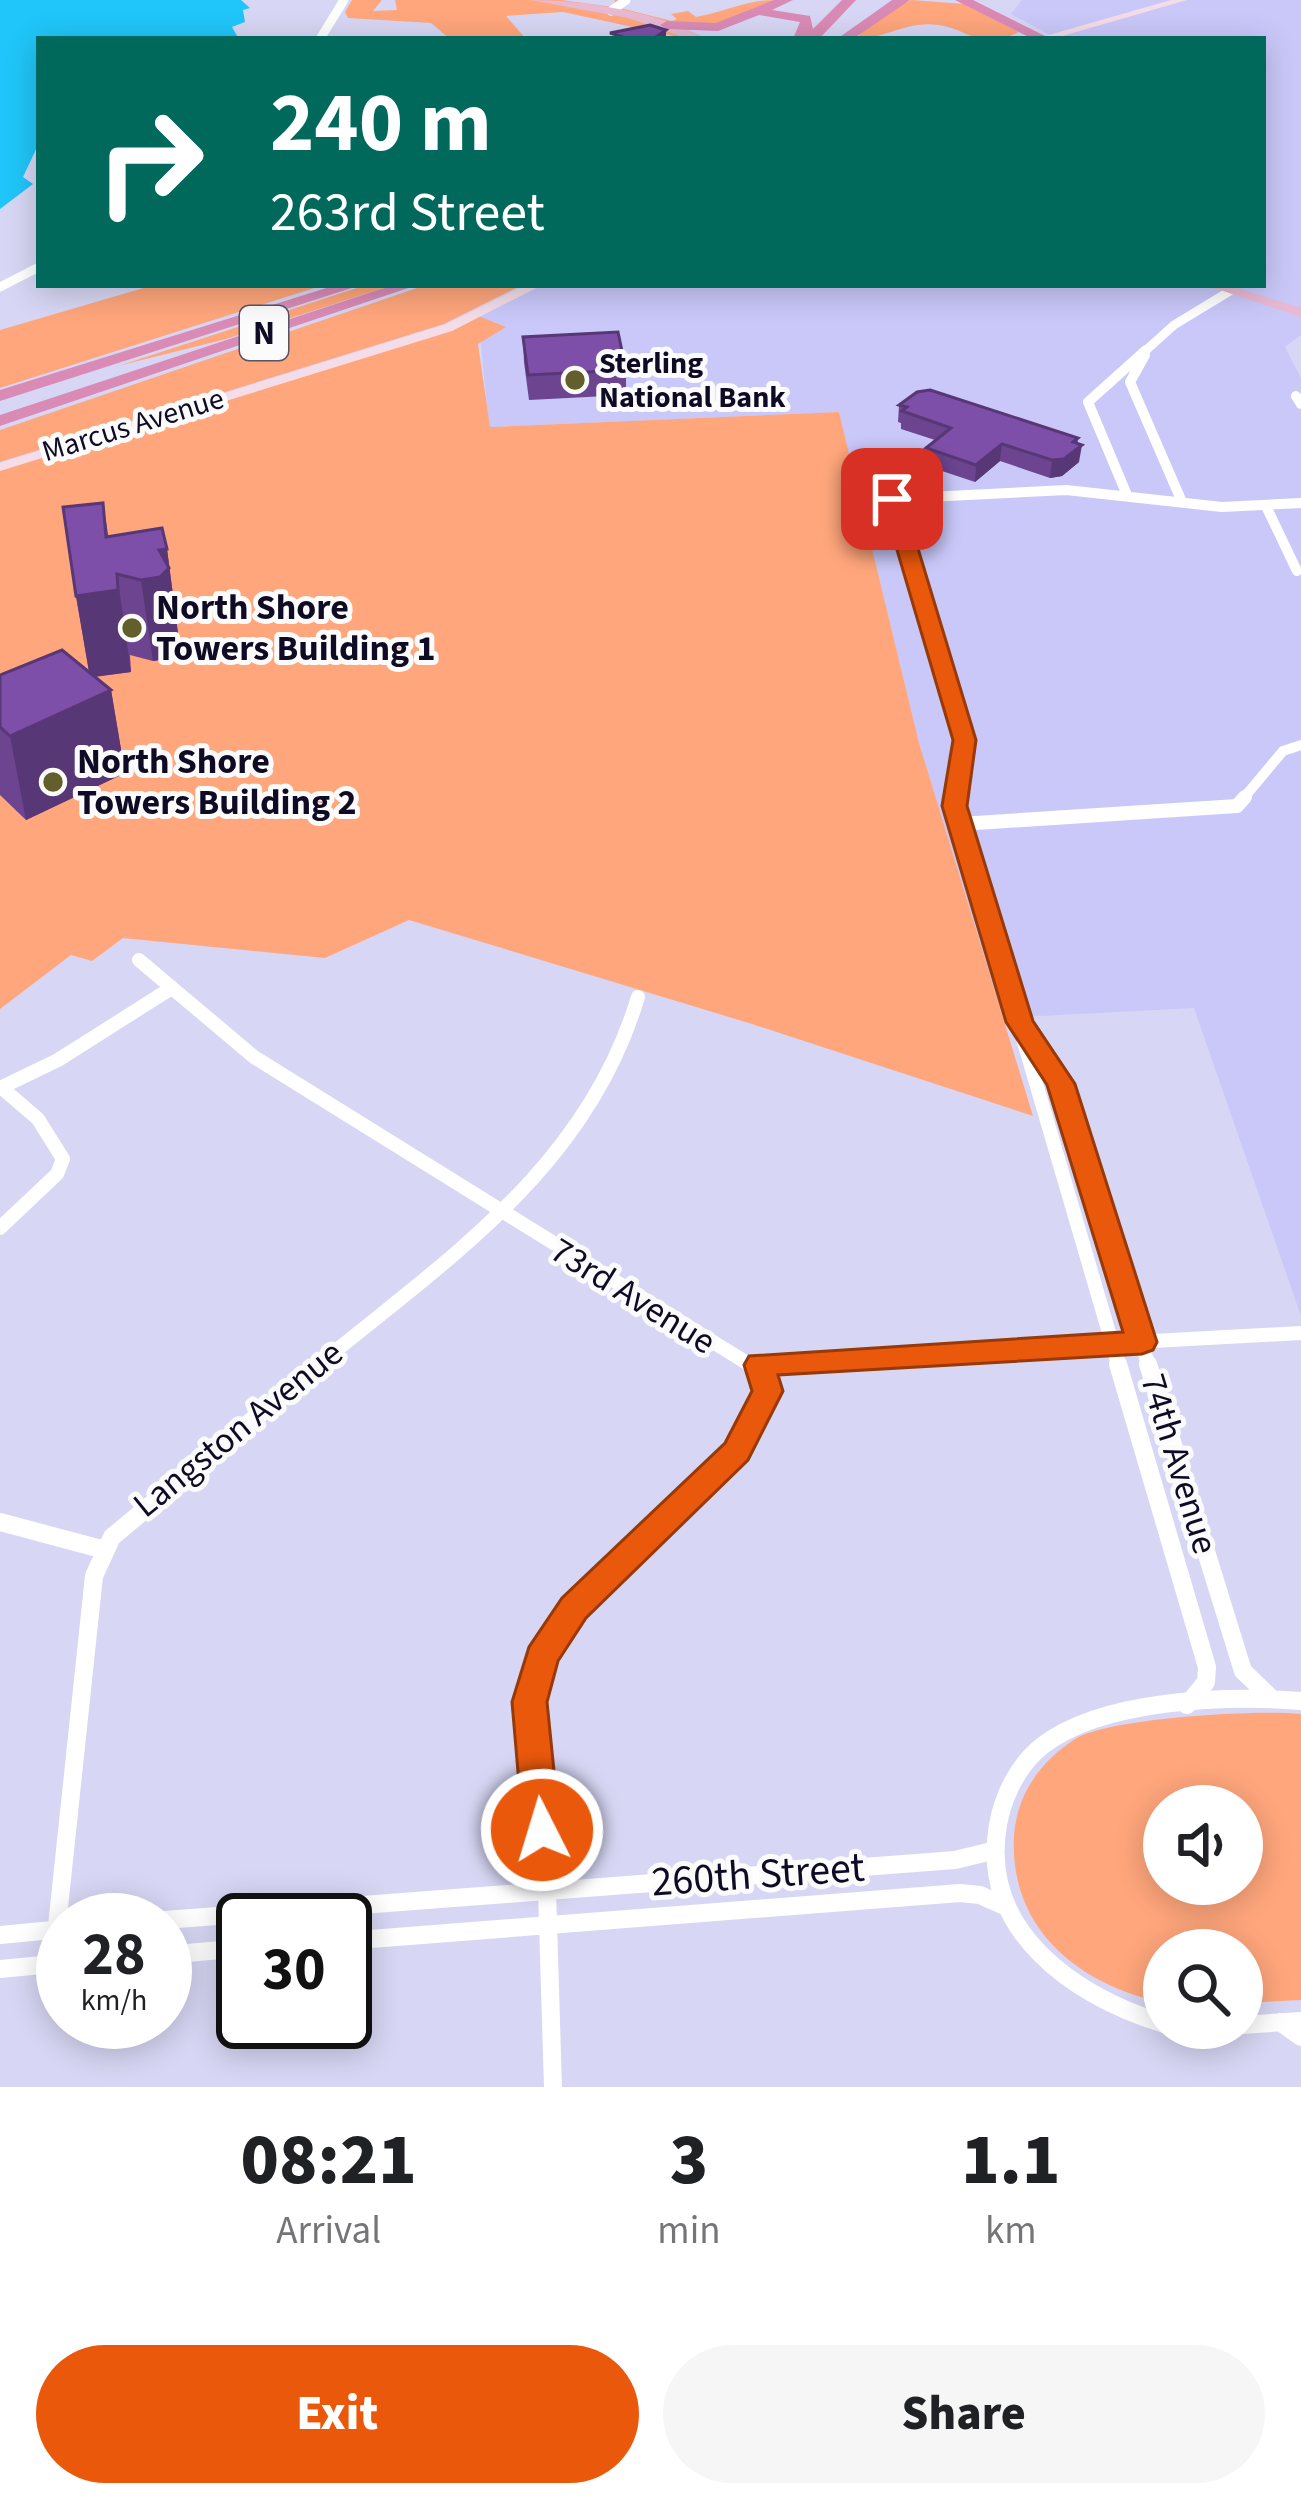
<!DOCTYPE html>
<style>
body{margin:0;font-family:"Source Sans 3",sans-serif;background:#f6f6f6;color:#202124;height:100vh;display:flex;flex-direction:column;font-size:45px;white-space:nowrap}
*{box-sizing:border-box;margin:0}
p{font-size:39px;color:#757577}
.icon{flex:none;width:66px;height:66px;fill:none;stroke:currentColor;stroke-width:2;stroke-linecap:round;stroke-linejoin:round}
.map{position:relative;height:2087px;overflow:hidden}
.details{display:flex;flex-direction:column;background:#fff;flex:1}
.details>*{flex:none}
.banner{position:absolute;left:36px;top:36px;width:1230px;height:252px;border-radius:0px;box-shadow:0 6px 30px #0003;background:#00695c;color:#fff;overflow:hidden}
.controls{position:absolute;left:1143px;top:1785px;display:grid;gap:24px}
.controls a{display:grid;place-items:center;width:120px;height:120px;border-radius:50%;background:#fff;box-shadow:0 6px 30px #0003;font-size:60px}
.speed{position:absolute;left:36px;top:1893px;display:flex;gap:24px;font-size:60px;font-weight:700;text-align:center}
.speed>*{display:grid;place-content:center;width:156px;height:156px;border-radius:50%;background:#fff;box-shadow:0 6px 30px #0003;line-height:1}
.speed small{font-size:30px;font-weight:400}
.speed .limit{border:6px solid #111;border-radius:18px;background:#fff;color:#111}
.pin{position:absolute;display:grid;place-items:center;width:102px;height:102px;color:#fff;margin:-51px;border-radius:24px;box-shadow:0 6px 18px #0006}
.me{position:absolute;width:132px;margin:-66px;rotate:355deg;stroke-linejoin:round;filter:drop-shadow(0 0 9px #0008)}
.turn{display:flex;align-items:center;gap:42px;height:252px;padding:0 36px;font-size:54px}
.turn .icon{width:156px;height:156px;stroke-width:2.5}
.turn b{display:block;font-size:84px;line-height:102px}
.eta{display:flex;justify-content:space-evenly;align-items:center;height:204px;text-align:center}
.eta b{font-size:72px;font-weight:800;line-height:84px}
.button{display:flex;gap:24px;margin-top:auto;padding:24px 36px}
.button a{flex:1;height:138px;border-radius:72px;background:#ea580c;color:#fff;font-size:48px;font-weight:800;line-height:138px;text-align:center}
.button a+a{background:#f6f6f6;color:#202124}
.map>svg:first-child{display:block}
.built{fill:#c9c8f9}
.green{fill:#ffa67c;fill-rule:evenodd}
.water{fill:#20c6f9}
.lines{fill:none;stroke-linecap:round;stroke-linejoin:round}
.street-far3{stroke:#fff;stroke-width:9}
.street-far2{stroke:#fff;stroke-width:10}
.street-far1{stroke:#fff;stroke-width:14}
.street{stroke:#fff;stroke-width:18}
.secondary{fill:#f4dce9;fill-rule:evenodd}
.primary{fill:#e8b9d3;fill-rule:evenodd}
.highway{fill:#d98bb6;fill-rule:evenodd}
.wall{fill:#6c4490}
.shaded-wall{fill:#583776}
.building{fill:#7d4fa8;stroke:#583776;stroke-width:3}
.route{fill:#ea580c;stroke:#983908;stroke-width:3}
.poi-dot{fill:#625f2c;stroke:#fbfbfb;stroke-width:4.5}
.labels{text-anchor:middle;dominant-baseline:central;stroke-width:10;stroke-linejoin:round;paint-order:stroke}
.far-poi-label{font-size:30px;font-weight:bold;fill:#0f0b25;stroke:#fbfbfb;text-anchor:start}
.far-street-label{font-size:30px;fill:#0f0b25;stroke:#fbfbfb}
.shield{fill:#fbfbfb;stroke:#565365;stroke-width:3}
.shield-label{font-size:33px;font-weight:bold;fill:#0f0b25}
.poi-label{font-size:36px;font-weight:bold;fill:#0f0b25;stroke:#fbfbfb;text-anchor:start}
.street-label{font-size:36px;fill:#0f0b25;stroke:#fbfbfb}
.near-street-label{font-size:42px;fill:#0f0b25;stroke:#fbfbfb}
</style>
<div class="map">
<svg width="1301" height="2087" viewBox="0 0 1301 2087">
<rect width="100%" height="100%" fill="#d7d7f5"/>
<!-- built -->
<path class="built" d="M1022,0H1301V335L1285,347L1301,378V1316L1194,1008L1003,1018L919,743L839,412L489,427L478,316L536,285H1263V39H1040L1050,35L1011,14Z"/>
<!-- green -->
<path class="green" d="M352,0H382L373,11L397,10L395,0H562L613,7L615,0H624L616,7L672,21L677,19L671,14L688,11L696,17C726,12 744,0 776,0L726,22L672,32L688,39L563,12L506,16L526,39H450L431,23L348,18L345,12Z
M911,0L966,4L1019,32C978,52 970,29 938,25C909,20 883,39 856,39L876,17Z
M154,285H324L0,388V330Z
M366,285H393L226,339L118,366Z
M426,285H522L444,324L0,462V430Z
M478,316L506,327L478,344L490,427L839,412L919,743L1033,1116L752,1024L409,920L325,958L123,938L92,961L71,955L0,1009V467Z
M1301,1714V2000L1242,2003V1950H1164V2003C1079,1985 1009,1929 1014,1836C1017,1794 1040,1762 1075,1739C1107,1718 1260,1709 1301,1714ZM1164,1806H1242V1884H1164Z"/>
<!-- water -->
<path class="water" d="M0,0H241L250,8L243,10L245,22L232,27L239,39H39V143L23,177L33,184L0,209Z"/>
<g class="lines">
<!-- street-far3 -->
<path class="street-far3" d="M611,11L626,0
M320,39L344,0
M0,287L39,267
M1143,353L1174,325L1230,291"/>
<!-- street-far2 -->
<path class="street-far2" d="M1145,355L1130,382L1182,502
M1296,396L1301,404
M1127,495L1088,402L1146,350
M893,499L965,739L956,800
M869,500L1066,490L1222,507L1301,503
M1266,506L1297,571
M1242,800L1283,751L1301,745"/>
<!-- street-far1 -->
<path class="street-far1" d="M956,797L955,806L1119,1367
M960,824L1237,806L1245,797
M139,960L254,1057L747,1363L1301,1333
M1029,1036L1061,1084L1149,1367
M0,1088L58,1060L170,989
M0,1228L57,1174L63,1159L38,1119L2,1088
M316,1367C448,1258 587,1168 638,997"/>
<!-- street -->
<path class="street" d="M1118,1364L1207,1667L1206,1682L1187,1705
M1148,1364L1243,1671L1271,1698
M0,1522L105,1550
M165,1920L955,1860L992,1851
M0,1935L63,1929
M345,1941L960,1893L980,1895L1007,1907
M165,1955L243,1948
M53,1964L94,1576L112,1537L320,1364
M0,1969L63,1963
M1280,2022L1301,2037
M1164,2024C1075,1996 979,1932 998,1825C1003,1796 1018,1765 1042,1746C1102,1699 1228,1695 1301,1701
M1242,2025L1301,2021
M553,2087L547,1890L530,1702L540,1664L566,1619L737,1451L767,1391L760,1365"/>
<!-- secondary -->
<path class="secondary" d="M1171,0H1187L1052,39H1035Z
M526,285H542L452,331L0,471V463L444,325Z"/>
<!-- primary -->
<path class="primary" d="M530,0C584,0 660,12 707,39H689L628,18Z
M1205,285H1227L1301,308V317Z"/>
<!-- highway -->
<path class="highway" d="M774,0H793L772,10L810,16L813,29L842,0H856L819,39H793L800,22L759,15L718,31L667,29L660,25L667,21L716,23Z
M892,0H910L853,39H837Z
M955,0H973L1049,38L1033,39Z
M336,285H361L0,401V390Z
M393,285H417L0,426V415Z"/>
</g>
<!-- wall -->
<path class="wall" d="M523,337L626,370V395L529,400L524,362Z
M899,405L1077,443L1079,462L1062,476L1050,478L1000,461L975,482L924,465L926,448L935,440L901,429V423L898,422Z
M109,537L167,549L180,649L172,658L153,661L130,655L131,672L95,677L111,690L125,773L26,820L0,795V675L89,672L76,596Z"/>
<!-- shaded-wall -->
<path class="shaded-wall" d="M666,30V39H653Z
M1078,438L1077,449L1082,445L1079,462L1062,476L1050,478L1052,460Z
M1002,444L1000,461L975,482L976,465Z
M103,503L117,591V574L131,672L90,677L76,596L106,537Z
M167,549L180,649L172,658L153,661L141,580L159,550Z
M111,690L125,773L26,820L10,736Z"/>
<!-- building -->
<path class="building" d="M650,25L666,30L653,39H629L610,33Z
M618,332L626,370L528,375L523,337Z
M930,390L1078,438L1073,442L1082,445L1064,459L1052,460L1002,444L976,465L926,448L951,428L902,411L907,407L899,405L917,392Z
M103,503L106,537L162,528L167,549L159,550L169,568L160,577L141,580L117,574L118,590L76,596L63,507Z
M62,650L111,690L10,736L0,727V675Z"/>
<!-- route -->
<path class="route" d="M892,493L903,499L976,740L967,806L1033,1021L1075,1084L1157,1342L1153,1350L1142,1354L778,1375L783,1391L748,1460L586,1618L558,1661L547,1702L560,1830L554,1842L542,1847L529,1842L523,1830L512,1702L529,1647L562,1598L725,1443L752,1391L744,1365L749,1356L1123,1332L1047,1085L1006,1022L942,806L953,740L882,499Z"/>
<!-- markers -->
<g class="poi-dot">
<circle cx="575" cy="380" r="12"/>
<circle cx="132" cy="628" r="12"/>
<circle cx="53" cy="782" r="12"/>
</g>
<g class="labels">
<!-- far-poi labels -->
<g class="far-poi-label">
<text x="599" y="363">Sterling<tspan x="599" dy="34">National Bank</tspan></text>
</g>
<!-- far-street labels -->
<g class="far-street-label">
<text transform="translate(133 425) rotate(-17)">Marcus Avenue</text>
</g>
<!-- shield labels -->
<rect class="shield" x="240" y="306" width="48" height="54" rx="9"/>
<g class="shield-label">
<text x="264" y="333">N</text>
</g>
<!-- poi labels -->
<g class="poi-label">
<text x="156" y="607">North Shore<tspan x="156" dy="41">Towers Building 1</tspan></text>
<text x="77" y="761">North Shore<tspan x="77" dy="41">Towers Building 2</tspan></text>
</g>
<!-- street labels -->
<g class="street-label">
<text transform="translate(633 1296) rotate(32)">73rd Avenue</text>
<text transform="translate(238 1429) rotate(-39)">Langston Avenue</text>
<text transform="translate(1179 1464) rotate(73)">74th Avenue</text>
</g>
<!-- near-street labels -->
<g class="near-street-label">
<text transform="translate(758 1875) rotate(-4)">260th Street</text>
</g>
</g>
</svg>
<div class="controls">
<a><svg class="icon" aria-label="sound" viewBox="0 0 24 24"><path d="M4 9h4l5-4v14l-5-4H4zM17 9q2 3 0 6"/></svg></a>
<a><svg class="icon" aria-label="search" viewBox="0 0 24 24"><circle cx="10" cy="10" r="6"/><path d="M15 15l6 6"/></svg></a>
</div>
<div class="speed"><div>28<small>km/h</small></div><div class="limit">30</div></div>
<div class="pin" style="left:892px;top:499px;background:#d93025"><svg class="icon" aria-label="arrive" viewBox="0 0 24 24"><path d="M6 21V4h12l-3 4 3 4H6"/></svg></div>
<svg class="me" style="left:542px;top:1830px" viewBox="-20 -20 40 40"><circle r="17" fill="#ea580c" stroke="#fff" stroke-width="3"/><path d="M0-11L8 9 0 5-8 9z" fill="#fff"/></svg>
<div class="banner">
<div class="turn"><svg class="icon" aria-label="right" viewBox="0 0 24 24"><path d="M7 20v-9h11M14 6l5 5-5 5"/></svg><div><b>240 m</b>263rd Street</div></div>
</div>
</div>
<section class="details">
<div class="eta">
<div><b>08:21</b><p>Arrival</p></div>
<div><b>3</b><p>min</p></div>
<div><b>1.1</b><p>km</p></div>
</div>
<div class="button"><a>Exit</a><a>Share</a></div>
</section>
